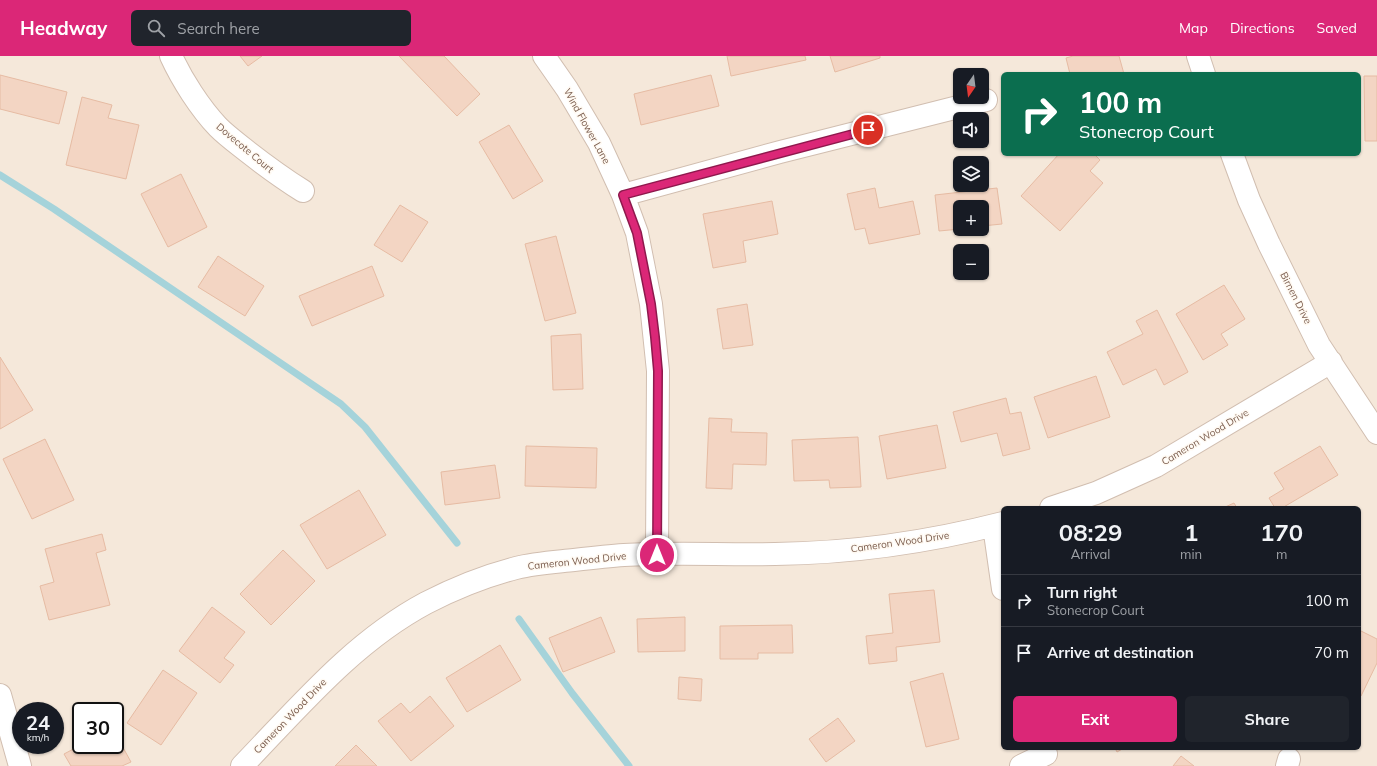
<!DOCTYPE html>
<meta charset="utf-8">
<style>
body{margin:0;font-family:Mulish,sans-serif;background:#20242c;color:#f1f3f6;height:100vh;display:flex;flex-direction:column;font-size:15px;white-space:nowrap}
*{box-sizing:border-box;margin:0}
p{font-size:13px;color:#9ea1a6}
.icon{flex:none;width:22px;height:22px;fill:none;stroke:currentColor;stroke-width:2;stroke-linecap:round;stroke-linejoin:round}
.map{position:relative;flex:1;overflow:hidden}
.drawer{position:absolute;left:1001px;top:450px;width:360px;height:244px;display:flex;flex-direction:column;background:#171b24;border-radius:6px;box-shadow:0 1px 3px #0004}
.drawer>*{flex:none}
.hud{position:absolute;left:1001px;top:16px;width:360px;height:84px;border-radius:6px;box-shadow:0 1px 3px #0004;background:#0b6e4f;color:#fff;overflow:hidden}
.needle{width:26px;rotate:194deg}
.fabs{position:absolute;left:953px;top:12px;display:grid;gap:8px}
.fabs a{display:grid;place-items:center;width:36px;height:36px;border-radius:6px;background:#171b24;box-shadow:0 1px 3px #0004;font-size:20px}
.speed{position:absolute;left:12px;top:646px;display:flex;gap:8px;font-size:20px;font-weight:700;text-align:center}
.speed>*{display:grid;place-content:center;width:52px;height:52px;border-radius:50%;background:#171b24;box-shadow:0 1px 3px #0004;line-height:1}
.speed small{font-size:10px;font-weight:400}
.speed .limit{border:2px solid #111;border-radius:6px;background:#fff;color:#111}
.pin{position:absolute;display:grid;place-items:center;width:34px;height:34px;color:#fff;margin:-17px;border:2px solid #fff;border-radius:50%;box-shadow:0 1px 4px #0007}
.me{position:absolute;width:44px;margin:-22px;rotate:0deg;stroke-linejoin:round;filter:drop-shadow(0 0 3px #0008)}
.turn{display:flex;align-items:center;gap:14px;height:84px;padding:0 12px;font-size:18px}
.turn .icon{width:52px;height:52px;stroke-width:2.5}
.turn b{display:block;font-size:28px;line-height:34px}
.eta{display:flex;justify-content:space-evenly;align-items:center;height:68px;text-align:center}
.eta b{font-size:24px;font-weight:700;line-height:28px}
.primary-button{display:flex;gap:8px;margin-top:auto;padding:8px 12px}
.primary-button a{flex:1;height:46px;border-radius:6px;background:#db2777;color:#fff;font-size:16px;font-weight:700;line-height:46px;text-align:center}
.primary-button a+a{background:#20242c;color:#f1f3f6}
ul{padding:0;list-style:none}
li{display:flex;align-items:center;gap:12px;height:52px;padding:0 12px;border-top:1px solid #363941}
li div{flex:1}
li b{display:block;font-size:15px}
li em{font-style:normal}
header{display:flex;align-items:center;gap:24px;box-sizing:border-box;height:56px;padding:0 20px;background:#db2777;color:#fff}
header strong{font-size:19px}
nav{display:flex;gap:22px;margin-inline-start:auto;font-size:14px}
.search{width:280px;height:36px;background:#20242c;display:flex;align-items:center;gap:10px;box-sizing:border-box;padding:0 14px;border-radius:6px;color:#9ea1a6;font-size:15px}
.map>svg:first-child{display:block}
.residential{fill:#f5e8da;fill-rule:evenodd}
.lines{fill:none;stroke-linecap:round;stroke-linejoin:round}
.stream{stroke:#a5d3da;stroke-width:7}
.building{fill:#f3d5c3;stroke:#e6bba3}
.street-casing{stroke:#d1beb0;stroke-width:24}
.street{stroke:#fff;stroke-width:22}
.route-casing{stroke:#8e194d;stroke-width:10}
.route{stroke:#db2777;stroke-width:7}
.labels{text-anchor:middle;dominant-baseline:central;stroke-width:3;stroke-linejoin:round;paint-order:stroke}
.street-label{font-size:10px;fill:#7a5c4d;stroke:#fffaf3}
</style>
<header>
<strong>Headway</strong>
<div class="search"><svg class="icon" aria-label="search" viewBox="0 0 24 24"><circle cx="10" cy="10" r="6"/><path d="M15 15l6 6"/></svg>Search here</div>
<nav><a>Map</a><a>Directions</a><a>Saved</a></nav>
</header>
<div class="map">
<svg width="1377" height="710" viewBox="0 0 1377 710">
<rect width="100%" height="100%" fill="#fdf6ec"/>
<!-- residential -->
<path class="residential" d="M0,0H1377V710H0ZM1003,18H1359V98H1003ZM960,19H982V41H960ZM960,63H982V85H960ZM960,107H982V129H960ZM960,151H982V173H960ZM960,195H982V217H960ZM1003,452H1359V692H1003ZM21,655H55V689H21ZM81,655H115V689H81Z"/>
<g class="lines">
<!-- stream -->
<path class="stream" d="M0,119L54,153L341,348L365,371L457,487
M519,563L572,637L629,710"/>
</g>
<!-- building -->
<path class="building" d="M240,0H262L248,10Z
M399,0H444L480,38L457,60Z
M727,0H805L806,4L731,20Z
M830,0H880V2L835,16Z
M1073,0H1119L1124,18H1070L1066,2Z
M0,19L67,36L59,68L0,53Z
M711,19L719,50L641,69L634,38Z
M1364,20H1377V85H1365Z
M82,41L112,49L108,62L139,69L126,123L66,109Z
M509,69L543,125L513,143L479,86Z
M1059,98H1094L1100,104L1090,115L1103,127L1060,175L1021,140Z
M181,118L207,171L168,191L141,138Z
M875,132L879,152L913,145L920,178L869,188L865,172L855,174L847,138Z
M997,132L1002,168L982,170V151H960V173L939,175L935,139Z
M772,145L778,178L743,185L746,206L713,212L703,158Z
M400,149L428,166L402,206L374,189Z
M556,180L576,257L545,265L525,188Z
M218,200L264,230L245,260L198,231Z
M372,210L384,240L312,270L299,240Z
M1224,229L1245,263L1221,278L1228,289L1203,304L1176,258Z
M747,248L753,289L723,293L717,253Z
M1157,254L1188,316L1164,329L1156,313L1123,329L1107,296L1143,278L1136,265Z
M581,278L583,333L553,334L551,280Z
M0,301L33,354L0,373Z
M1096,320L1110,361L1048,382L1034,341Z
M1006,342L1010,358L1021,356L1030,393L1003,400L997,377L961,386L953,356Z
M709,362L732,363L731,376L767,377L766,409L733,408L732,433L706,432Z
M937,369L946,412L887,423L879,380Z
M858,381L861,431L830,432L829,424L794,425L792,384Z
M45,383L74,444L32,463L3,403Z
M526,390L597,392L596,432L525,430Z
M1320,390L1338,419L1282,452H1275L1269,442L1284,433L1274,417Z
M495,409L500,442L445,449L441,416Z
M359,434L386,479L327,513L300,469Z
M1234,447L1237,452H1223Z
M102,478L106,494L96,497L110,549L49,564L40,530L54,526L45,493Z
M283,494L315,525L271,569L240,538Z
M934,534L940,586L896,591L897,605L869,608L866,580L893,577L889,538Z
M212,551L245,576L224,602L234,609L220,627L179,595Z
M601,561L615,596L563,616L549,582Z
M685,561V595L638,596L637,563Z
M792,569L793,597H758V603H720V570Z
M1359,574L1377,583V607L1361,640L1359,639Z
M500,589L521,624L467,656L446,622Z
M163,614L197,637L161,689L127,667Z
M943,617L959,683L926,691L910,626Z
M679,621L702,623L701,645L678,643Z
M430,640L454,670L411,705L378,665L401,647L410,657Z
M838,662L855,685L826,706L809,683Z
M115,677L131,706L122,710H71L64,698L81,689H115Z
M356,689L377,710H335Z
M1115,692H1124L1117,696Z
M1181,700L1194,710H1173Z"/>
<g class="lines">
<defs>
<path id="street" d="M171,0C182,24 200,52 218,71C227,80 238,88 248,96C266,110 284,123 303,135
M544,0L567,33L599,87L623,139L637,177L651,248L658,315L657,499
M1198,0L1204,18
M1232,98L1249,144L1269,188L1319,289L1377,377
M623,139L780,96L986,44
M1051,452L1096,437L1156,410L1331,306
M994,470L1003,533
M0,639L20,710
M242,710C299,651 353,586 426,547C455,532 485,520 516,512C535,507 555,506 574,504C591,502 608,500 624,499C674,496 725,499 775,498C852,497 929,486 1003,467
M1021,710L1046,698
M1287,710L1289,703"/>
</defs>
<!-- street casing -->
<use href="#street" class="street-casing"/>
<!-- street -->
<use href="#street" class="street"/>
</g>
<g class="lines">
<defs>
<path id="route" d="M657,499L658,315L655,281L651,248L637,177L623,139L868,74"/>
</defs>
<!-- route casing -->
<use href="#route" class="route-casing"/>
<!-- route -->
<use href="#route" class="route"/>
</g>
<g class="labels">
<!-- street labels -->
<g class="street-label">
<text transform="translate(587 70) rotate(61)">Wind Flower Lane</text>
<text transform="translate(245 92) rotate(40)">Dovecote Court</text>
<text transform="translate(1296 242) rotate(63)">Birnen Drive</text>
<text transform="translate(1205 381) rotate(-31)">Cameron Wood Drive</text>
<text transform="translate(900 486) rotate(-8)">Cameron Wood Drive</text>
<text transform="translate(577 505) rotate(-6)">Cameron Wood Drive</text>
<text transform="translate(290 660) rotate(-46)">Cameron Wood Drive</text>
</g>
</g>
</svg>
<div class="fabs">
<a><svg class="needle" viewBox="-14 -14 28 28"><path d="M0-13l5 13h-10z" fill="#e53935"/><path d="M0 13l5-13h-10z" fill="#9ea1a6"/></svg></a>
<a><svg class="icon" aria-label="sound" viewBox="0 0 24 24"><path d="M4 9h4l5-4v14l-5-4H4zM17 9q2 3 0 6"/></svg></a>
<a><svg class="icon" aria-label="layers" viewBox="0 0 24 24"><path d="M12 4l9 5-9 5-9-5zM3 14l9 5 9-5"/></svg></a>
<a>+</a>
<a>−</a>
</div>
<div class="speed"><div>24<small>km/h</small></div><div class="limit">30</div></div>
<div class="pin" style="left:868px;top:74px;background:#d93025"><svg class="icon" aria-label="arrive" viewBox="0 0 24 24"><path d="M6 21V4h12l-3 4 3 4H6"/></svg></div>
<svg class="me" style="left:657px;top:499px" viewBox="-20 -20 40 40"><circle r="17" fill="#db2777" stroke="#fff" stroke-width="3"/><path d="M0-11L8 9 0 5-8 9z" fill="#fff"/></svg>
<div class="hud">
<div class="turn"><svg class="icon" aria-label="right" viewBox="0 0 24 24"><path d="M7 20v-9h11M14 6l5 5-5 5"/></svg><div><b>100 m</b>Stonecrop Court</div></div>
</div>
<section class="drawer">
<div class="eta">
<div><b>08:29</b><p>Arrival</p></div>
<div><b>1</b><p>min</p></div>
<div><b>170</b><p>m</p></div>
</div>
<ul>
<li><svg class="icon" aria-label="right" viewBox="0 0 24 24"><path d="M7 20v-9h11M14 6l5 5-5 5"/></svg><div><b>Turn right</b><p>Stonecrop Court</p></div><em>100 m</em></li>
<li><svg class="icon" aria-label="arrive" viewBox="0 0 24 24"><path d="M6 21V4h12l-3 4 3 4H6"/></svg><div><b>Arrive at destination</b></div><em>70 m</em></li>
</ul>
<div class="primary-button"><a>Exit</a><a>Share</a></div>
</section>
</div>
